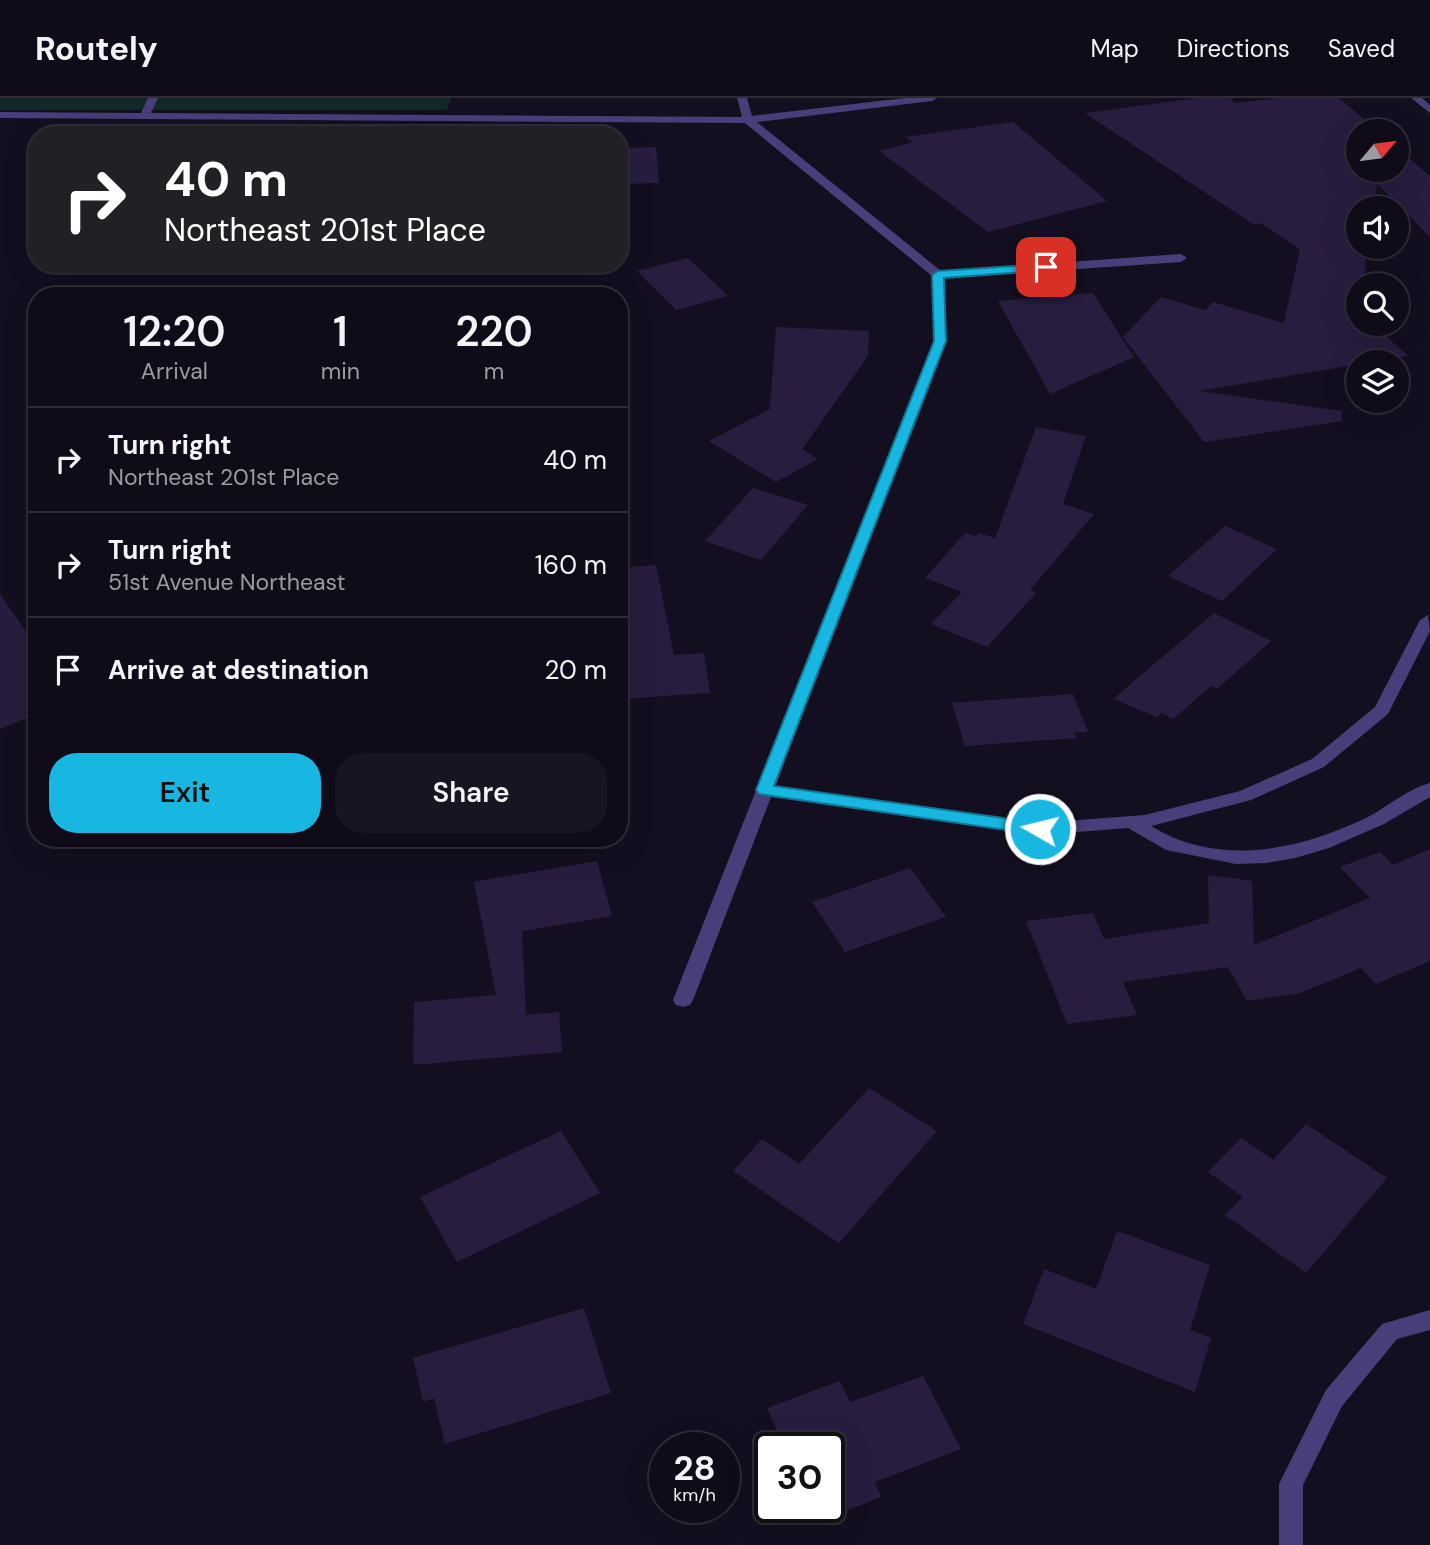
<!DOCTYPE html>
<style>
body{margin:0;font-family:"DM Sans",sans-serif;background:#181421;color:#f1f3f6;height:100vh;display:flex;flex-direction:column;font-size:26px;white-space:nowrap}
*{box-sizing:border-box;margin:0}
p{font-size:23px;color:#9b9ba2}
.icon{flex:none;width:38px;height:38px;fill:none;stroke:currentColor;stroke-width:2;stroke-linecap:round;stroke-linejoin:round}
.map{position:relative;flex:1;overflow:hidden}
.side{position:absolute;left:28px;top:189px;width:600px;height:560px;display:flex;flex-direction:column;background:#0f0b18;border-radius:28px;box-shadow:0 7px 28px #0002,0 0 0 2px #2f2b37}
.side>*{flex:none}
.hud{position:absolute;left:28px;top:28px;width:600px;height:147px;border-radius:28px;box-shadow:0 7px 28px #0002,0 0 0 2px #2f2b37;background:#202124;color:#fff;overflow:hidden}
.needle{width:46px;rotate:61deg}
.controls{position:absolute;left:1346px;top:21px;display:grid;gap:14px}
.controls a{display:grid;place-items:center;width:63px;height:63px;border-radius:50%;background:#0f0b18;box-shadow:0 7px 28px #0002,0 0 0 2px #2f2b37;font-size:35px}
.speed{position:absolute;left:649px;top:1334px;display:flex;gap:14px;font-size:35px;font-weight:700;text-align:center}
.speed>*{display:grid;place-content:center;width:91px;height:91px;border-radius:50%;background:#0f0b18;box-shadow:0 7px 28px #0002,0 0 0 2px #2f2b37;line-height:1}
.speed small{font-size:18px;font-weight:400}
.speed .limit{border:4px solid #111;border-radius:10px;background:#fff;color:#111}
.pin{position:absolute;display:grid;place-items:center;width:60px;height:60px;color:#fff;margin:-30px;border-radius:14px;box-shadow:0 4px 10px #0006}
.me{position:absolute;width:77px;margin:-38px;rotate:278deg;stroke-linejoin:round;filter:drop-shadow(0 0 5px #0008)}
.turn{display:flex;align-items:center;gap:24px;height:147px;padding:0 21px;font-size:32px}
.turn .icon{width:91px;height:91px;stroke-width:2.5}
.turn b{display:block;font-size:49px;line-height:60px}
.eta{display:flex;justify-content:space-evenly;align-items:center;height:119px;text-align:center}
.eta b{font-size:42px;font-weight:600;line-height:49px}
.primary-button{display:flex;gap:14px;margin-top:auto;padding:14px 21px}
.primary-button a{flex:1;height:80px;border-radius:28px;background:#17b7e2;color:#111;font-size:28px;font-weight:600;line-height:80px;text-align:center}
.primary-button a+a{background:#181421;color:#f1f3f6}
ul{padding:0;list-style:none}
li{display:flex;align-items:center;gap:21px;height:105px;padding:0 21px;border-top:2px solid #2f2b37}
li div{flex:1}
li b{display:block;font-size:26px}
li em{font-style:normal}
header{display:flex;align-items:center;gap:42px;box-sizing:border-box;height:98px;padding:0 35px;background:#0f0b18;border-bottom:2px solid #2f2b37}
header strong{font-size:33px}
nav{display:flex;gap:38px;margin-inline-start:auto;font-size:24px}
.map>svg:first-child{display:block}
.green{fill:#132729}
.building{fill:#281d3f}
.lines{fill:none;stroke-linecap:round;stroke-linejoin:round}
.minor{fill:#483f7a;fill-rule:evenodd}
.route{fill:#17b7e2;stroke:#0f7793;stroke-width:2}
</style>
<header>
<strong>Routely</strong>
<nav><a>Map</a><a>Directions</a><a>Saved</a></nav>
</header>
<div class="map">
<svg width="1430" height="1447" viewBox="0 0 1430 1447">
<rect width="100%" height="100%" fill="#140f20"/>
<!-- green -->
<path class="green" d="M0,0H451L447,12H0Z"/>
<!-- building -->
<path class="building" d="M1197,0H1230L1235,5L1278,0H1339L1378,33H1358V72H1396V49L1430,78V139L1377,86L1374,110H1358V149H1368L1363,187H1358V226H1373L1408,258L1199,293L1342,313V323L1204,344L1123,239L1161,199L1205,212L1213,204L1284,225L1300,151L1261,125L1254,127L1085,15Z
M1013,24L1107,103L988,134L879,53L913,44L905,39Z
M656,49L659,85L620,86V50Z
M688,160L728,198L676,212L637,173Z
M1093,195L1134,259L1050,296L998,203Z
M776,229L869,233L868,258L802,351L818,361L776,384L709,343L770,311Z
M1036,329L1086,338L1063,406L1094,416L1030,492L1036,495L987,549L931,526L962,494L925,480L965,435L976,438L979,435L995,440Z
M753,390L808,407L761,462L705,443Z
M1225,428L1277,451L1222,503L1168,478Z
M656,467L674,557L704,555L710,595L620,601V470Z
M0,496L37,549V616L0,631Z
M1214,515L1271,543L1217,591L1211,588L1173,621L1162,615L1157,619L1113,601Z
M1073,596L1088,634L1074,635L1077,640L965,648L952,605Z
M1430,751V863L1376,886L1361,870L1300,895L1247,903L1228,869L1123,884L1137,917L1067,926L1026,823L1093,815L1104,841L1209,825L1208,777L1252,783L1254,847L1370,800L1340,769L1380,754L1393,767Z
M597,763L612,818L522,833L526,917L559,914L562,954L413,967L414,904L496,897L474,784Z
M910,770L946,819L845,854L812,804Z
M869,990L937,1033L839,1145L733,1073L762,1041L799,1066Z
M1306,1026L1387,1080L1306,1175L1225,1117L1243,1099L1208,1074L1241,1040L1273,1062Z
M561,1033L600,1095L457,1164L420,1099Z
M1117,1133L1210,1167L1190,1232L1211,1240L1195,1294L1023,1226L1044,1171L1096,1191Z
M584,1210L611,1295L445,1346L434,1300L423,1304L413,1260Z
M923,1278L961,1351L875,1384L881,1399L817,1424L810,1409H830V1349H784L767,1310L840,1283L850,1304Z"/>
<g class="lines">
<!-- minor -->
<path class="minor" d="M148,0H158L151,15L742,19L737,0H747L752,18L905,0H937L932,3L757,24L941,173L1181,156L1187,160L1181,164L944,180L946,243L775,688L1039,725L1145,717L1240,693L1312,661L1375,609L1420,522L1428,517L1430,533L1388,616L1324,669L1251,702L1151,728C1219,770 1300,752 1368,719C1388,708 1408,691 1430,685V699L1384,726L1329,750L1295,760L1266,765L1236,766L1166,752L1128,730L1039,737L771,699L693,902L690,907L683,909L676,907L673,902L934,243L932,178L745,25L0,20V14L141,15Z
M1411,0H1422L1430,7V15Z
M1430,1212V1232L1397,1241L1342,1308L1303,1387V1447H1279V1386L1326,1292L1382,1226Z"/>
</g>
<!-- route -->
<path class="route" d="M1046,166L1052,169L1050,172L944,180L946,243L774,688L1040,725L1047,731L1040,737L759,696L756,692L934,243L932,177L938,173Z"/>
</svg>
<div class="controls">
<a><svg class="needle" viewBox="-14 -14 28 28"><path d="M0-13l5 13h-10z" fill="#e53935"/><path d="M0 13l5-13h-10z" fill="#9b9ba2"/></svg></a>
<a><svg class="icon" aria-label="sound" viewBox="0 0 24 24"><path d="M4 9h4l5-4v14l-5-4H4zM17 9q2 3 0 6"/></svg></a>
<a><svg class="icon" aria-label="search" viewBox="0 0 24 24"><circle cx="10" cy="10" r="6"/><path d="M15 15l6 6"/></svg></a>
<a><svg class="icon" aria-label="layers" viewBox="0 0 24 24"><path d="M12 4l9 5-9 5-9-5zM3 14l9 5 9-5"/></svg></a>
</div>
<div class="speed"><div>28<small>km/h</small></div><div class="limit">30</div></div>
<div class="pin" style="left:1046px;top:169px;background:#d93025"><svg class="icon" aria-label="arrive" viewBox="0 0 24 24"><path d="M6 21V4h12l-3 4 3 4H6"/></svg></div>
<svg class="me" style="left:1040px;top:731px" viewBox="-20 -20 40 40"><circle r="17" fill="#17b7e2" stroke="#fff" stroke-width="3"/><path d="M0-11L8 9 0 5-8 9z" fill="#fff"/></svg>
<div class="hud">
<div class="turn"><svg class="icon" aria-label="right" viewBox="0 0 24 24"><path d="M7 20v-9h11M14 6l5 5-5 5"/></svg><div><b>40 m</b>Northeast 201st Place</div></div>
</div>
<section class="side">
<div class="eta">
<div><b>12:20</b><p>Arrival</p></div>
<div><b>1</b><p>min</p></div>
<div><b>220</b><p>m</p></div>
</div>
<ul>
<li><svg class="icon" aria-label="right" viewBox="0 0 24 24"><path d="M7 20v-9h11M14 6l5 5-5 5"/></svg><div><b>Turn right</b><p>Northeast 201st Place</p></div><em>40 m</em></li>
<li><svg class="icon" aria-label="right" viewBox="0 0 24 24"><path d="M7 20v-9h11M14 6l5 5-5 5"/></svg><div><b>Turn right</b><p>51st Avenue Northeast</p></div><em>160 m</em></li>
<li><svg class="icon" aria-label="arrive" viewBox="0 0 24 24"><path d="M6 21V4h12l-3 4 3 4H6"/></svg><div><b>Arrive at destination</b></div><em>20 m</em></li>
</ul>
<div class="primary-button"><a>Exit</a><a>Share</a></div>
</section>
</div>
